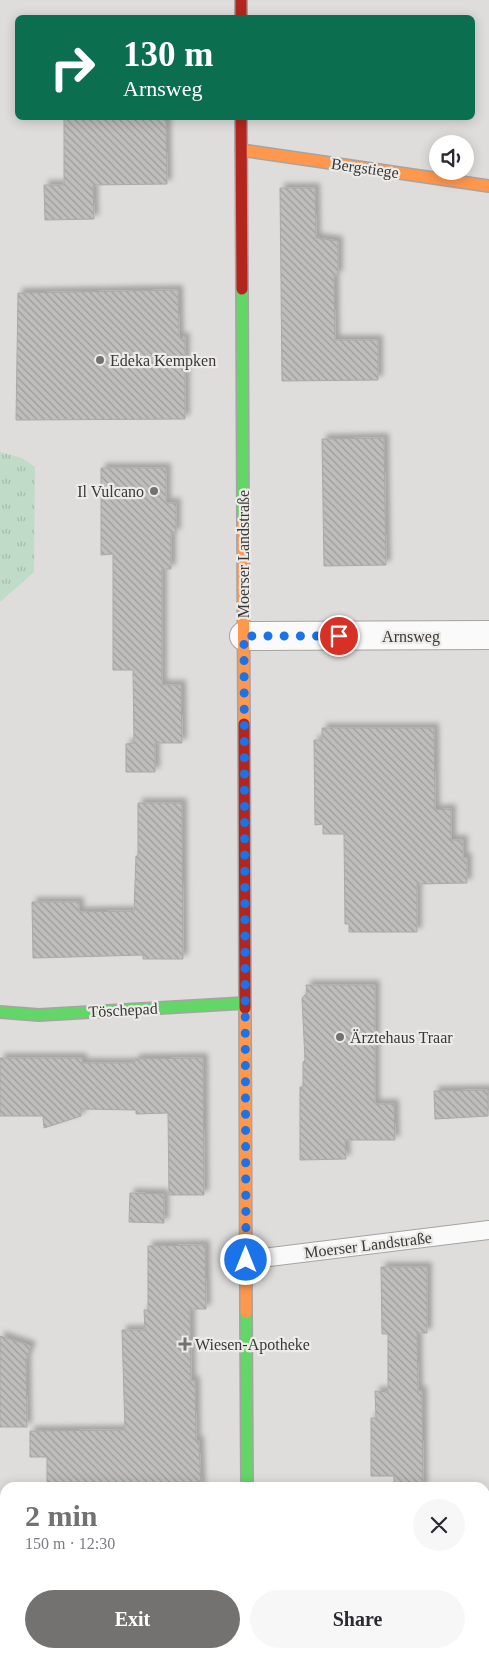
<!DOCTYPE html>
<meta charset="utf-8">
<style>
body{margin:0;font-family:"Times New Roman",serif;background:#f7f7f7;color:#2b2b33;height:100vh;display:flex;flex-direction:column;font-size:19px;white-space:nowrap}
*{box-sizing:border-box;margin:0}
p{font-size:16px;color:#7c7c81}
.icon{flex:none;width:28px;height:28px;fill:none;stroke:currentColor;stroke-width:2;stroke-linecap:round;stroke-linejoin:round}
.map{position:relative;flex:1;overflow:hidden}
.sheet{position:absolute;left:0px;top:1482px;width:490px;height:176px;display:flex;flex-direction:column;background:#fff;border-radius:15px 15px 0 0;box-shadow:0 2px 12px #0003}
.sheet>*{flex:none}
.banner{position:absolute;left:15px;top:15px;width:460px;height:105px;border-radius:8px;box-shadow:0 2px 12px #0003;background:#0b6e4f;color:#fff;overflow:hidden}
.buttons{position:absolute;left:429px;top:135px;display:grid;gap:10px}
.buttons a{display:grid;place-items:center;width:45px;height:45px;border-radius:50%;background:#fff;box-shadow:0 2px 12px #0003;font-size:25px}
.pin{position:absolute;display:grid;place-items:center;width:42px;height:42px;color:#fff;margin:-21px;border:2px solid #fff;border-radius:50%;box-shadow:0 1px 5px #0007}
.me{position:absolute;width:55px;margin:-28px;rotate:0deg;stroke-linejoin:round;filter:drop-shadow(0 0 4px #0008)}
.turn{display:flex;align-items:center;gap:18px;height:105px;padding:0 25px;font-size:22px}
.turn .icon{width:65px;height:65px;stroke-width:2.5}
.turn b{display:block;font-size:35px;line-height:42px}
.round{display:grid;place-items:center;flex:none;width:52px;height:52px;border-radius:26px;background:#f7f7f7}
.head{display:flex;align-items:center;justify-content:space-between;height:85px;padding:0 25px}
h1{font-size:30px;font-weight:700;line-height:38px;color:#737271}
.action{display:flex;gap:10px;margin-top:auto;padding:10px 25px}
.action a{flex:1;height:58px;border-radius:30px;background:#737271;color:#fff;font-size:20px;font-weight:700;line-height:58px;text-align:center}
.action a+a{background:#f7f7f7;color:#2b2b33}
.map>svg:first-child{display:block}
.grass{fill:url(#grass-tufts)}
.building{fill:url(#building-back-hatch);stroke:#aaa9a8;filter:url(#shadow)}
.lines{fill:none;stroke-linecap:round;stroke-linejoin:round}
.lane-casing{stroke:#a5a4a3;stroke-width:20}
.street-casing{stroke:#a5a4a3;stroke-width:30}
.fast-casing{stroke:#a5a4a3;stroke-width:14}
.slow-casing{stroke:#a5a4a3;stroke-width:14}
.jam-casing{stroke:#a5a4a3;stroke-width:14}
.lane{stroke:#fafafa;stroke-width:18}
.street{stroke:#fafafa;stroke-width:28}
.fast{stroke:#63d668;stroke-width:11}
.slow{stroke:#ff974d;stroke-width:11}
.jam{stroke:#b3261e;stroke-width:11}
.route{stroke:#1a73e8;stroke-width:9;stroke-dasharray:0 16.2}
.poi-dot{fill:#737271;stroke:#edebe7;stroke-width:2}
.labels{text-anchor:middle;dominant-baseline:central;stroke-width:4.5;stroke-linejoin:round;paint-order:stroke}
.street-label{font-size:16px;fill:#3a3938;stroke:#edebe7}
.poi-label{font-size:16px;fill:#3a3938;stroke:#edebe7;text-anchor:start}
</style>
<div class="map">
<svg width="489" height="1658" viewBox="0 0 489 1658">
<defs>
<pattern id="grass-tufts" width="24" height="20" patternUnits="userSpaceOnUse" patternTransform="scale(1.25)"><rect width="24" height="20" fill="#c0dbc7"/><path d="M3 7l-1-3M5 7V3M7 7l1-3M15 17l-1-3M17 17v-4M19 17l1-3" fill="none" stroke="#a6bdac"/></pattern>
<pattern id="building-back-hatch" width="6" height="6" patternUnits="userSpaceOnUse" patternTransform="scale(1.25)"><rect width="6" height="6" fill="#c0bebd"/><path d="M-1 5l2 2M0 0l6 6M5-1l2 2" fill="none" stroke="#9d9b9b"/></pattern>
<filter id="shadow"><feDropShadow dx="4.5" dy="-4.5" stdDeviation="2.5" flood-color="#0004"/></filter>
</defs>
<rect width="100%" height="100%" fill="#dedddb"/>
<!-- grass -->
<path class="grass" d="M0,452L22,458L35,467L34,572L0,602Z"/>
<!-- building -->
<path class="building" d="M64,118H166L167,184L93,185L94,219L45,220L44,185H64Z
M280,188H315L316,238L338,241V275H334L335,340H378V380L282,381Z
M178,290L179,338L185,337V419L16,420L18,293Z
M384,438L386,565L324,566L322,439Z
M101,468H166V503H176V533H171V569H162V685H181L182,743H155V772H126V744L134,743L133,670H113V554L101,555Z
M322,728H434L435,810L451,809V840H463V858H467V883L417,884V932H349V924H345L344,834H323V824L315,825L314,740H322Z
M138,803H182L183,959H143V955L33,958L32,902H79V912L134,911L136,856H138Z
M306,985H375V1104H394L395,1140H345L346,1159L300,1160V1087H303V1062L305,1060L302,998L307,993Z
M0,1058H82V1063H135V1059L203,1058L204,1195H169L168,1113L136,1114V1110L81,1109V1116L44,1128L43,1116H0Z
M488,1090V1116L435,1119L434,1091Z
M130,1193L164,1194V1223L129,1222Z
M205,1245L206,1309H190L191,1381H195L196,1441H199L201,1488H47V1457H30V1431L125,1430L122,1330H145L144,1310H148V1246Z
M381,1267H427V1333H417L418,1391H422L423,1488H394V1476H371V1418H376L375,1391L388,1392V1334H382Z
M0,1336L31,1346L26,1360L27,1427H0Z"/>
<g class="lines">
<defs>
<path id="lane" d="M246,1260L489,1230"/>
<path id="street" d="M244,636L489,635"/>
<path id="fast" d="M242,289L243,524
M0,1012L39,1015L245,1003
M246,1312L247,1488"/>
<path id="slow" d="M241,150L489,186
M243,524L244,724
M245,1008L246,1312"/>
<path id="jam" d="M241,0V18
M241,118L242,289
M244,724L245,1008
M248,1654V1658"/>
</defs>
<!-- lane casing -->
<use href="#lane" class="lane-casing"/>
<!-- street casing -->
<use href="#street" class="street-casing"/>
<!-- fast casing -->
<use href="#fast" class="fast-casing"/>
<!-- slow casing -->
<use href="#slow" class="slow-casing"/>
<!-- jam casing -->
<use href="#jam" class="jam-casing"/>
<!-- lane -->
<use href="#lane" class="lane"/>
<!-- street -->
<use href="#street" class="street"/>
<!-- fast -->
<use href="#fast" class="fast"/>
<!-- slow -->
<use href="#slow" class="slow"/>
<!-- jam -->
<use href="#jam" class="jam"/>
</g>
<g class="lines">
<!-- route -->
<path class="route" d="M246,1260L244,636H339"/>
</g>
<!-- markers -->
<g class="poi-dot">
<circle cx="100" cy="360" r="5"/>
<circle cx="154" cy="491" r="5"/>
<circle cx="340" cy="1037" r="5"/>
<path d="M182.5 1336.5h5v5h5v5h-5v5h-5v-5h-5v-5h5z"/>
</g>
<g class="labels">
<!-- street labels -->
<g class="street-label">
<text transform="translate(365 168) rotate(8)">Bergstiege</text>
<text transform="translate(243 554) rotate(-90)">Moerser Landstraße</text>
<text x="411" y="636">Arnsweg</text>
<text transform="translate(123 1010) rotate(-3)">Töschepad</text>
<text transform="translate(368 1245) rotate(-7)">Moerser Landstraße</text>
</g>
<!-- poi labels -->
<g class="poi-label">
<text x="110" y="360">Edeka Kempken</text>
<text x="144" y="491" text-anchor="end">Il Vulcano</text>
<text x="350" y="1037">Ärztehaus Traar</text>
<text x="195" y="1344">Wiesen-Apotheke</text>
</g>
</g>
</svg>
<div class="buttons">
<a><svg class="icon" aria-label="sound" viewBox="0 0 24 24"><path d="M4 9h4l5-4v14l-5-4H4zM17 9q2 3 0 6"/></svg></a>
</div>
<div class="pin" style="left:339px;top:636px;background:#d93025"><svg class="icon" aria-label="arrive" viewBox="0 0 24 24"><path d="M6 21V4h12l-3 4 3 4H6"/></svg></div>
<svg class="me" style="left:246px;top:1260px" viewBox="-20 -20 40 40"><circle r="17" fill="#1a73e8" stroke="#fff" stroke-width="3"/><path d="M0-11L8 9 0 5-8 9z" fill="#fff"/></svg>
<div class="banner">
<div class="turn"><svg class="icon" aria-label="right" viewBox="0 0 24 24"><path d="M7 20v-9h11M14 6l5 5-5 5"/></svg><div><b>130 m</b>Arnsweg</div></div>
</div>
<section class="sheet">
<div class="head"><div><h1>2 min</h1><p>150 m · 12:30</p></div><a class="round"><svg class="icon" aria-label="close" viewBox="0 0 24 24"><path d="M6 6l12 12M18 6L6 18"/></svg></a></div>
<div class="action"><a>Exit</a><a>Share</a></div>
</section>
</div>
